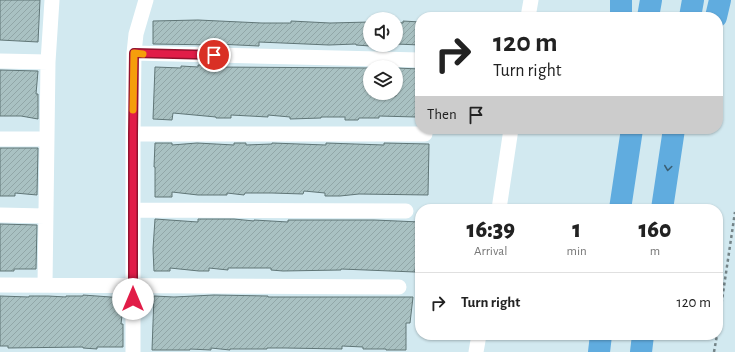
<!DOCTYPE html>
<style>
body{margin:0;font-family:"Alegreya Sans",sans-serif;background:#f6f6f6;color:#222;height:100vh;display:flex;flex-direction:column;font-size:15px;white-space:nowrap}
*{box-sizing:border-box;margin:0}
p{font-size:13px;color:#767676}
.icon{flex:none;width:22px;height:22px;fill:none;stroke:currentColor;stroke-width:2;stroke-linecap:round;stroke-linejoin:round}
.map{position:relative;flex:1;overflow:hidden}
.details{position:absolute;left:415px;top:204px;width:308px;height:136px;display:flex;flex-direction:column;background:#fff;border-radius:16px;box-shadow:0 1px 3px #0004}
.details>*{flex:none}
.top-card{position:absolute;left:415px;top:12px;width:308px;height:122px;border-radius:16px;box-shadow:0 1px 3px #0004;background:#fff;color:#222;overflow:hidden}
.buttons{position:absolute;left:363px;top:12px;display:grid;gap:8px}
.buttons a{display:grid;place-items:center;width:40px;height:40px;border-radius:50%;background:#fff;box-shadow:0 1px 3px #0004;font-size:20px}
.pin{position:absolute;display:grid;place-items:center;width:34px;height:34px;color:#fff;margin:-17px;border:2px solid #fff;border-radius:50%;box-shadow:0 1px 4px #0007}
.me{position:absolute;width:44px;margin:-22px;rotate:0deg;stroke-linejoin:round;filter:drop-shadow(0 0 3px #0008)}
.turn{display:flex;align-items:center;gap:14px;height:84px;padding:0 12px;font-size:18px}
.turn .icon{width:52px;height:52px;stroke-width:2.5}
.turn b{display:block;font-size:28px;line-height:34px}
.then{display:flex;align-items:center;height:38px;padding:0 12px;background:#0003;gap:8px;font-size:15px}
.eta{display:flex;justify-content:space-evenly;align-items:center;height:68px;text-align:center}
.eta b{font-size:24px;font-weight:800;line-height:28px}
ul{padding:0;list-style:none}
li{display:flex;align-items:center;gap:12px;height:60px;padding:0 12px;border-top:1px solid #e0e0e0}
li div{flex:1}
li b{display:block;font-size:15px}
li em{font-style:normal}
.map>svg:first-child{display:block}
.building{fill:url(#building-hatch);stroke:#607677}
.lines{fill:none;stroke-linecap:round;stroke-linejoin:round}
.path{stroke:#738387;stroke-width:2.5;stroke-dasharray:3 3;stroke-linecap:butt}
.minor{stroke:#fff;stroke-width:15}
.motorway{stroke:#60acdf;stroke-width:22}
.oneway{stroke:#3b5f74}
.route-casing{stroke:#92132f;stroke-width:10}
.route{stroke:#e11d48;stroke-width:7}
.slow{stroke:#f59e0b;stroke-width:7}
</style>
<div class="map">
<svg width="735" height="352" viewBox="0 0 735 352">
<defs>
<pattern id="building-hatch" width="6" height="6" patternUnits="userSpaceOnUse"><rect width="6" height="6" fill="#a9c1c2"/><path d="M-1 1l2-2M0 6l6-6M5 7l2-2" fill="none" stroke="#91a6a7"/></pattern>
</defs>
<rect width="100%" height="100%" fill="#d2e9f0"/>
<!-- building -->
<path class="building" d="M0,0H40L38,42L0,40Z
M198,20L262,23H291V21L330,23L370,22V46L356,45V44L329,45L259,42V46L217,44V45L153,44V21Z
M403,21L420,22V45L396,44V22L403,23Z
M198,65H212V67L370,68V95L396,96V68L420,69L419,90H416V117L379,116V118H359L358,120H345V117H321V118L290,119V117L268,115V117L231,115V118H216V117L173,113L172,120L153,119L155,67L181,68V66L198,67Z
M0,70L38,71L36,94H38V119L21,116H0Z
M155,143H172V145L197,143L234,145V143H246V145L272,144V143L326,145V143L384,145V143L429,144L428,195L359,194L340,196H325V193L304,191L303,194L272,193H245L244,195L227,193V195H198L172,192V197H155V167H154Z
M0,148H38L37,195L15,193V196H0Z
M155,219L198,222V219H234L254,221V220L288,222V220H374L420,222L419,247H417L415,272L341,269V270L283,271L271,270V268H228V270L209,268V271H199L170,268V271H154L153,249Z
M0,224L37,225L36,269H14V271H0Z
M83,295L124,298L121,324H123V347H97V349L83,348V347L8,348V346H0V296L29,297V296H48L66,297V296H83Z
M214,295L268,296V297H413L410,323H406V350H386V349H363V347L342,346V349L285,348H267V349H230V350L211,348V350L190,349V350H152L154,296L174,297Z"/>
<g class="lines">
<!-- path -->
<path class="path" d="M718,327L735,212
M714,352L717,335"/>
<!-- minor -->
<path class="minor" d="M528,17L531,0
M134,53L420,60
M0,61L48,62
M133,134H425
M0,139H46
M499,209L511,129
M133,210L406,211
M0,215L45,216
M0,285L399,287
M45,285L48,62L52,0
M133,352V134L134,53L136,34L146,0
M476,352L479,335"/>
<!-- motorway -->
<path class="motorway" d="M621,17V0
M648,17L651,0
M690,17L693,0
M716,17L720,0
M620,209L632,129
M662,209L674,129
M599,352L601,335
M641,352L643,335"/>
</g>
<!-- one-way arrows -->
<defs><path id="oneway-chevron" d="M-2-3.5L2.5 0L-2 3.5" fill="none" stroke-width="1.6" stroke-linecap="round" stroke-linejoin="round"/></defs>
<use class="oneway" href="#oneway-chevron" transform="translate(668 168) rotate(98)"/>
<g class="lines">
<defs>
<path id="route" d="M133,299V134L134,53L214,55"/>
</defs>
<!-- route casing -->
<use href="#route" class="route-casing"/>
<!-- route -->
<use href="#route" class="route"/>
<!-- slow -->
<path class="slow" d="M133,110L134,53L143,54"/>
</g>
</svg>
<div class="buttons">
<a><svg class="icon" aria-label="sound" viewBox="0 0 24 24"><path d="M4 9h4l5-4v14l-5-4H4zM17 9q2 3 0 6"/></svg></a>
<a><svg class="icon" aria-label="layers" viewBox="0 0 24 24"><path d="M12 4l9 5-9 5-9-5zM3 14l9 5 9-5"/></svg></a>
</div>
<div class="pin" style="left:214px;top:55px;background:#d93025"><svg class="icon" aria-label="arrive" viewBox="0 0 24 24"><path d="M6 21V4h12l-3 4 3 4H6"/></svg></div>
<svg class="me" style="left:133px;top:299px" viewBox="-20 -20 40 40"><circle r="19" fill="#fff"/><path d="M0-13L10 11 0 6-10 11z" fill="#e11d48"/></svg>
<div class="top-card">
<div class="turn"><svg class="icon" aria-label="right" viewBox="0 0 24 24"><path d="M7 20v-9h11M14 6l5 5-5 5"/></svg><div><b>120 m</b>Turn right</div></div>
<div class="then">Then<svg class="icon" aria-label="arrive" viewBox="0 0 24 24"><path d="M6 21V4h12l-3 4 3 4H6"/></svg></div>
</div>
<section class="details">
<div class="eta">
<div><b>16:39</b><p>Arrival</p></div>
<div><b>1</b><p>min</p></div>
<div><b>160</b><p>m</p></div>
</div>
<ul>
<li><svg class="icon" aria-label="right" viewBox="0 0 24 24"><path d="M7 20v-9h11M14 6l5 5-5 5"/></svg><div><b>Turn right</b></div><em>120 m</em></li>
</ul>
</section>
</div>
